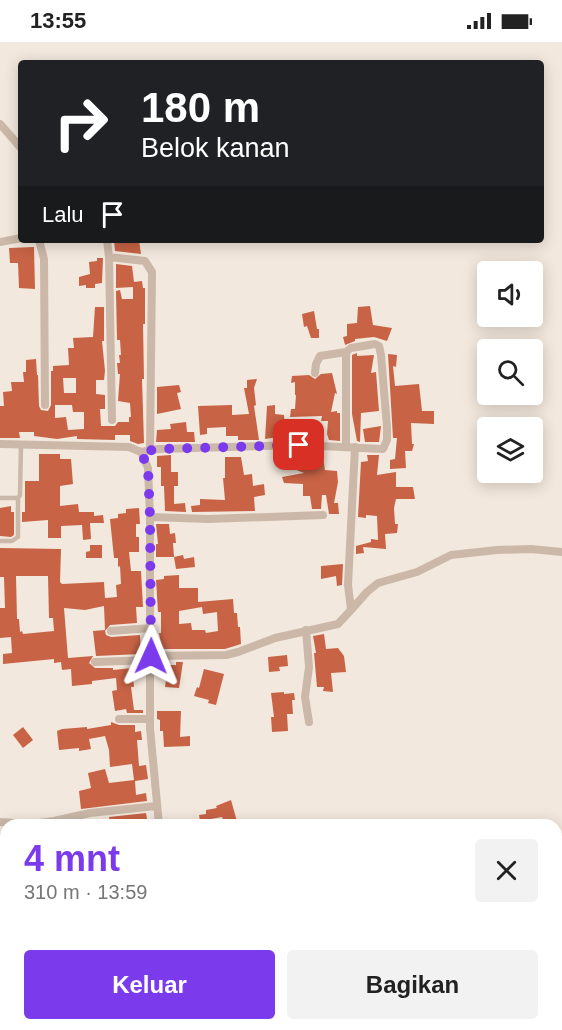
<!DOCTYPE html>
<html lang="id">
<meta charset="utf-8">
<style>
body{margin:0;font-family:Helvetica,sans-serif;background:#f2f2f2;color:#222;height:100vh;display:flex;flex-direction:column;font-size:22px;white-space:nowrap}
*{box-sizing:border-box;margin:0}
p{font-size:20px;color:#767676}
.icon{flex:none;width:33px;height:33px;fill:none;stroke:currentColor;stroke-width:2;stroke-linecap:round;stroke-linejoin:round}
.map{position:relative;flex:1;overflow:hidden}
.panel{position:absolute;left:0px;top:777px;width:562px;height:212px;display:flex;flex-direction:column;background:#fff;border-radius:18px 18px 0 0;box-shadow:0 3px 15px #0003}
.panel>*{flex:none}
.hud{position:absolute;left:18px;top:18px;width:526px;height:183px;border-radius:6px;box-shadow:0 3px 15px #0003;background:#202124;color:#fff;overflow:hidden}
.controls{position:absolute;left:477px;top:219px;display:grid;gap:12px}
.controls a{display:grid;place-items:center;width:66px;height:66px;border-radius:6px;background:#fff;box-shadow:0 3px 15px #0003;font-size:30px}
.pin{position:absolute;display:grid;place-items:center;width:51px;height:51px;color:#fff;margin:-26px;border-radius:12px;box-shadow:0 3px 9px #0006}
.me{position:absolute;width:66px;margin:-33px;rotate:1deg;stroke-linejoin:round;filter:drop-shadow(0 0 4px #0008)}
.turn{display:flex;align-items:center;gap:21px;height:126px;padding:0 24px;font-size:27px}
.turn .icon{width:78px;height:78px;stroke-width:2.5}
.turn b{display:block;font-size:42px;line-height:51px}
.then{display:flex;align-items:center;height:57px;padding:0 24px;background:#0003;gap:12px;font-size:22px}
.round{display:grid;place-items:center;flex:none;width:63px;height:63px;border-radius:6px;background:#f2f2f2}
.overview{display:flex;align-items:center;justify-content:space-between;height:102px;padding:0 24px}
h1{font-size:36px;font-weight:600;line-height:45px;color:#7c3aed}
.cta{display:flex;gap:12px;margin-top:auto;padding:12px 24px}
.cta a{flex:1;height:69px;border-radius:6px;background:#7c3aed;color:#fff;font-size:24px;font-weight:600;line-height:69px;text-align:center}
.cta a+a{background:#f2f2f2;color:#222}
.status{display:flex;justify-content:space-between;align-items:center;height:42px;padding:0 30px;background:#fff;direction:ltr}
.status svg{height:16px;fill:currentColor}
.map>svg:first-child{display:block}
.building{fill:#c86345;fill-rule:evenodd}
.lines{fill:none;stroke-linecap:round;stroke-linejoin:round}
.service{stroke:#cbb8a8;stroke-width:4.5}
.minor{stroke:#cbb8a8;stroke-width:8}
.route{stroke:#7c3aed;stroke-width:10;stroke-dasharray:0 18}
</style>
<div class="status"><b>13:55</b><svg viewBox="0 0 49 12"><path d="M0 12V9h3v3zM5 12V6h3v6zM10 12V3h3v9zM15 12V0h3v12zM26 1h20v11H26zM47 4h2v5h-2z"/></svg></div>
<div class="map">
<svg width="562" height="988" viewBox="0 0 562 988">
<rect width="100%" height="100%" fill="#f3e8dd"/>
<!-- building -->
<path class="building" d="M114,198H139L141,212L115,209Z
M34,205L35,247L19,246L18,221H10L9,206Z
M97,216H103L102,241L95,242V246H86V243L79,244V235L90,232L89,220L97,219Z
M116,222L132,224L134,240L142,239L143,246H145V282H143L144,337H142L144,401L138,402L130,399V393H115V398L77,397V394L57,397L34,394V390H19L20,396H0V364H4L3,350L12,349L11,340H24L23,330H26V318L36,317L37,333H38L39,364L41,368L48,369L51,363V329H53V324L69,323L68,306H74L73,296L93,295L95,265H104V299H102L105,329L104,338H96V352L105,353V367H100L101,384H115L118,380H129V375H131L130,361L118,359L120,332H118L117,321H120L119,313H121L120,298H117L116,249L120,248L122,257H133V245L116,246ZM63,336H76V351H64ZM55,363H72L73,370H84V387L68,388L66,375L55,376Z
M370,264L373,283L392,286L387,299L374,295L355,297V299L345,303L343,295L347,294V282L357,281L358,265Z
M314,269L317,287H319V296H311L307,284L304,285L302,272Z
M357,311V314L374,313L371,331L376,330L379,369L361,371L360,400L357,399L352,372V313Z
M388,312L397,313L396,325L393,324L395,344L419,342L422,369H434V382L411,381L412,402H414L412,409H405L406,426L390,427V418L395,417L397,396H393Z
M332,331L337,352L335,351L331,370L337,369V371H340V399L329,398L327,392L328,379H321L322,374L290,375L291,367H295L296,353H295V340L291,341L292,334L309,333L315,337L321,332Z
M257,337L254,346L256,363L254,364L259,398H238V394H226V385L207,386V392L200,393L198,364L232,363V373L249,372L244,346H247V338Z
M179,343L181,350L177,351L181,367L157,372V345Z
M275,363V372L284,373L285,388H288L289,397H278V395L265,397L267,364Z
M186,380L187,390H194L195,400H156L157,388L171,387L170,382Z
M381,384L379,400H365L363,387Z
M39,412H60V417H71L73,442L60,444V464L78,462L79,470H94V474L103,473L104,481H90L91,497L83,498L82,483L61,484V496H48V478L22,480V470H25V439H39Z
M171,413V430H178V444H174V462L185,461L186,470L165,469L164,444H161V425H157V414Z
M367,413H379L377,433L396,430V445H413L415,457H396L394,466L395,482H398L397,491L385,492L386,507L363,505L364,511L356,512V504L371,500V497L378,498L377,474L366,473V476L358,475L361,420L368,419Z
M225,415H241L244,433L252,432L253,444L264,442L265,453L254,455L255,469L192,470L191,464L200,463V457L225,458L223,436H225Z
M279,415H323L325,428L337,429L338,440L334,461H338L339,472H329L326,453H322L321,467H312L310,454H303V442L284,441L282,435L304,431L279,421Z
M11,464V470H14V493L11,495L0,494V466Z
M139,466L140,482H136V495H139V510H129L131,529H141L143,565H136L137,581L110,583L105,589L106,593L111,595L140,593L141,612L96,614L93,589L105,588L104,564L85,568L64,566L68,616L93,614L89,621L95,626H113V628L132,626L134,645H131L134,668H143V671H127L126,667L115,669L112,649L117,648L116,636L92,639V642L72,644L71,627L62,628L61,620L54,621V617L3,622V612L12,611L11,595L0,596V566H5L4,535H0V506L61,507L60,540L62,542L104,540L105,556L117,555L116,543L121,542L120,524L118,525V516H114L110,477L118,476V472L126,471V467ZM16,534H48L49,576H53L54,589L23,592L22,589L20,590L19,577H17Z
M156,482H169L170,492L175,491L176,501H173L174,515L183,513L184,517L194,515L195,525L176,527L174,515H156V502H158Z
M90,503H102V516H86V510L90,509Z
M343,522L342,543L337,544L336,534L321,537V524Z
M179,533V546H198V560L233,557L234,571H237L238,585H240L241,602L225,607H162L159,591H161V570H158L156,538L164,537V534ZM202,565L203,572L217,570L218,589L206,591L205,588H192L191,581L179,582V569Z
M324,592L326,607L338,606L344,614L346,630L331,631L333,650L323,649L324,645H317L314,611H316L313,594Z
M287,613L288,624L279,625L280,629L269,630L268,615Z
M176,620H183L179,646L165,645L168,623H176Z
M204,627L224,632L216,663L208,661L209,658L194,654L197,645L199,646Z
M284,650V652L294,651L295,658H292L293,672H287L288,689L272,690L271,675H274L271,651Z
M157,669H181L180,695L190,694V704L164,705L163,689H160V678L157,677Z
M111,680L119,683H135V690L141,689L142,698H137L139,724L146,723L148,737L135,739L136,753L146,751L147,759L81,767L79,749L91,746L88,731L105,727L109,741L134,738L132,722L110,725L109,708L105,694L89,697L91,707L79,709V706L59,708L57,689L62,687L87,685V687L111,683Z
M23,685L33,698L23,706L13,693Z
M231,758L238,783H225L222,775L200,779L199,773L206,772V768L217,766L216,764Z
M146,771L148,783H119L118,779L110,781L109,775Z"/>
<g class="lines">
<!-- service -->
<path class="service" d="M0,456H18L20,453L21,402
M0,499H12L18,495V456"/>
<!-- minor -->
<path class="minor" d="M0,82L21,106
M39,198L44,217L45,363
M107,198L109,215L112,378
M0,200L21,196
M109,215L145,219L152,230L150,407
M315,331L316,322L320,314L346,310
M0,402L129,405L141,410L148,426L150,475V686L159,783
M141,410L158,407L299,403L383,407L387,398V385L381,313L379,304L375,302L351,306L346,310V405
M150,475L208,477L323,473
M351,568L367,550L378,541L417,530L451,513L497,508L531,507L562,510
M306,588L309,625L305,655L309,680
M111,589L151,586
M151,614L226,613L238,610L275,596L338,582L351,568L348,543L355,405
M95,620L150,618
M119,677H150
M0,780L32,782L54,779L90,771L156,764
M270,982L271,988
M303,982L310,988
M367,982L368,988"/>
</g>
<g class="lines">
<!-- route -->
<path class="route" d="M151,614L150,475L148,426L141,410L158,407L299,403"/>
</g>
</svg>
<div class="controls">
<a><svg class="icon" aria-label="sound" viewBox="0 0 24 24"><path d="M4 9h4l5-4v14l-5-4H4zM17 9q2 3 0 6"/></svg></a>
<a><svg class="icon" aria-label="search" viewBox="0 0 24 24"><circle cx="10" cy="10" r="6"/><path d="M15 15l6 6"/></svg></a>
<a><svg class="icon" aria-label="layers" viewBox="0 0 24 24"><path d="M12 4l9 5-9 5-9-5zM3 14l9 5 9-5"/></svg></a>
</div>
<div class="pin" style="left:299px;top:403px;background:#d93025"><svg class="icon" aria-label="arrive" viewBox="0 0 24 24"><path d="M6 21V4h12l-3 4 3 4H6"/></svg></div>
<svg class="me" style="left:151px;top:614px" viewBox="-20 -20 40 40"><path d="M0-17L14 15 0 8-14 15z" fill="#7c3aed" stroke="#fff" stroke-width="4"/></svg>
<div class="hud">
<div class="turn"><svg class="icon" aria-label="right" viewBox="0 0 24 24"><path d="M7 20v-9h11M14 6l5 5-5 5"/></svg><div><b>180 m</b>Belok kanan</div></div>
<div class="then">Lalu<svg class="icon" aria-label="arrive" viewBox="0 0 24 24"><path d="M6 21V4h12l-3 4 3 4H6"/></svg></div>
</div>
<section class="panel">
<div class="overview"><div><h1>4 mnt</h1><p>310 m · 13:59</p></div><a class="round"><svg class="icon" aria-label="close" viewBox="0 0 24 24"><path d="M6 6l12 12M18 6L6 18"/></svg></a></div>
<div class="cta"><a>Keluar</a><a>Bagikan</a></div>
</section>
</div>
